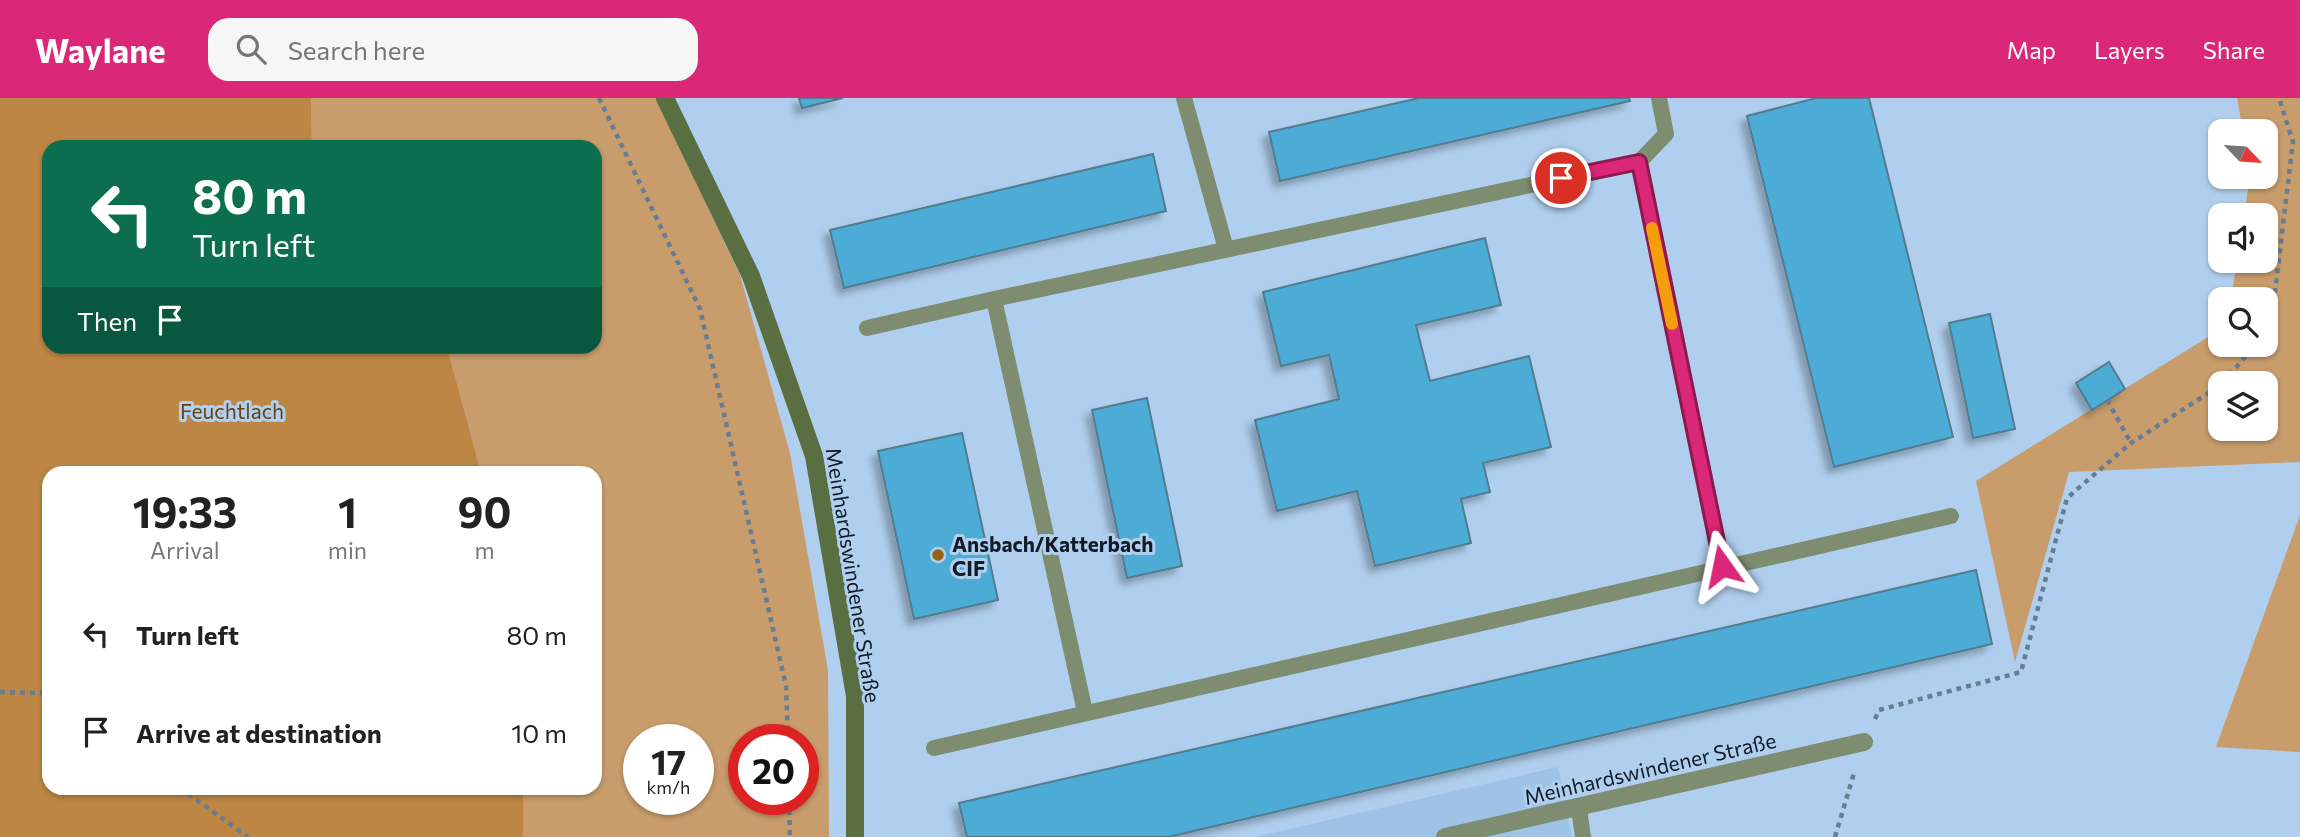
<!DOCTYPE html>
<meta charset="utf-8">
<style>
body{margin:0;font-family:Commissioner,sans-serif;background:#f6f6f6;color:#222;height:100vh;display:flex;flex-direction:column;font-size:26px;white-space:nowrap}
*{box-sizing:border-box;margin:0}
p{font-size:23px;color:#767676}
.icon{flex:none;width:38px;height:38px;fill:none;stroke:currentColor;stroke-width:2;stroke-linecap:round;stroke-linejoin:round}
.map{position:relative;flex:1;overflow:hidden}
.sheet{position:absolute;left:42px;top:368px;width:560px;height:329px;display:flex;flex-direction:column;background:#fff;border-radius:21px;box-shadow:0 2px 5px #0004}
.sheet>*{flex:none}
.banner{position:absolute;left:42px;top:42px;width:560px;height:214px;border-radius:21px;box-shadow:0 2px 5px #0004;background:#0b6e4f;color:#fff;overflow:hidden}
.needle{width:46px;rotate:115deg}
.tools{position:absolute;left:2208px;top:21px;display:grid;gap:14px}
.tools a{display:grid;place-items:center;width:70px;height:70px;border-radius:14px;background:#fff;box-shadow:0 2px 5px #0004;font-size:35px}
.speed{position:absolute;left:623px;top:626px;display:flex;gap:14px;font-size:35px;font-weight:700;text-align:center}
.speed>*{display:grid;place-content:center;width:91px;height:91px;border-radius:50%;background:#fff;box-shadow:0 2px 5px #0004;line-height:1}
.speed small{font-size:18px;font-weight:400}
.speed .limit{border:10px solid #d22;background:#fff;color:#111}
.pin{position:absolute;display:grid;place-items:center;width:60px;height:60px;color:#fff;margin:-30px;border:4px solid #fff;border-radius:50%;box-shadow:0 2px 7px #0007}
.me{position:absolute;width:77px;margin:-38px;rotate:348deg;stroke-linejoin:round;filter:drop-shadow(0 0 5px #0008)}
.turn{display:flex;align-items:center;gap:24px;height:147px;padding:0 35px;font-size:32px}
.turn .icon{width:91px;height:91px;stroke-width:2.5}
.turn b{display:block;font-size:49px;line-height:60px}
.then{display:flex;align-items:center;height:66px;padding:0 35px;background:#0003;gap:14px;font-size:26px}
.eta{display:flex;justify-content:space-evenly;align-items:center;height:119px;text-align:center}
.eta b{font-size:42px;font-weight:700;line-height:49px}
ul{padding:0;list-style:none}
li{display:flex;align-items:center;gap:21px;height:98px;padding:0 35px}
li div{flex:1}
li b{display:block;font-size:26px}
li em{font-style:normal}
header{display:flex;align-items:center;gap:42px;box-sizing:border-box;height:98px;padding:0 35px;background:#db2777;color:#fff}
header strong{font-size:33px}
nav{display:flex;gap:38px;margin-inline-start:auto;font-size:24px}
.search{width:490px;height:63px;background:#f6f6f6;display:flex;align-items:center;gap:18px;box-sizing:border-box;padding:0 24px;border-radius:21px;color:#767676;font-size:26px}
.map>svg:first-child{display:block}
.built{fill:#9fc2e7}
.green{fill:#c89c6b;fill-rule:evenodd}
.forest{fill:#bd8644}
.building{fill:#4dacd5;stroke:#527b8e;stroke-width:2;filter:url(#shadow)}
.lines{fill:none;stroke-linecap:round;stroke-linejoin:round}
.path{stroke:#677d93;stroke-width:4.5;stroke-dasharray:5 5;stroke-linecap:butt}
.lane{stroke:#7e8d6f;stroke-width:16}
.street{stroke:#7e8d6f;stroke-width:18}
.secondary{stroke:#596f41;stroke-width:18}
.route-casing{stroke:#8e194d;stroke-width:18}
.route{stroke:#db2777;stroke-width:12}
.slow{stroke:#f59e0b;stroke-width:12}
.poi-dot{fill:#966117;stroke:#b0cfee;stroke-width:2.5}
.labels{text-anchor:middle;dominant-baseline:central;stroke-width:6;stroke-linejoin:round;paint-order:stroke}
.park-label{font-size:21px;fill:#68430f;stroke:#b0cfee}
.poi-label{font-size:21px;font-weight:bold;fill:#101b27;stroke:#b0cfee;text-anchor:start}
.street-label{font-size:21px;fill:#101b27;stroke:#b0cfee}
</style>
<header>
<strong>Waylane</strong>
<div class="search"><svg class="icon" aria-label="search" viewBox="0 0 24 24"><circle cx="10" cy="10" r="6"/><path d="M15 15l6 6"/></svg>Search here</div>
<nav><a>Map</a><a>Layers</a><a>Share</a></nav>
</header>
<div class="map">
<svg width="2300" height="739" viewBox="0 0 2300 739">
<defs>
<filter id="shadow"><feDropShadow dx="-6" dy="6" stdDeviation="3.5" flood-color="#0004"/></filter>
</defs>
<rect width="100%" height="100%" fill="#b0cfee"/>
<!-- built -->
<path class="built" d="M1558,669L1572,739H1255Z"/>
<!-- green -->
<path class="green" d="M311,0H656L740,177L790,355L828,572L829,739H523V690H595V374H481L447,249L595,248V49H312ZM639,642H698V702H639ZM744,642H803V702H744Z
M2237,0H2300V364L2069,374L2015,564L1976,383L2221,231V247H2266V201H2231L2237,163H2266V117H2244L2250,79H2266V33H2243ZM2221,285H2266V331H2221Z
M2300,417V654L2216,649Z"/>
<!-- forest -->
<path class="forest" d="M0,0H311L312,49H49V248L447,249L481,374H49V690H523V739H0Z"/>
<!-- building -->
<path class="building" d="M799,0H843L802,10Z
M1419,0H1629L1630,3L1280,83L1269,34Z
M1816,0H1869L1953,339L1834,369L1747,18Z
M1153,56L1166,113L844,190L830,132Z
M1485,140L1501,207L1416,227L1430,283L1529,258L1551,349L1483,365L1490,394L1461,401L1471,445L1375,468L1357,393L1277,413L1255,322L1339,301L1329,257L1281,268L1263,194Z
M1990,216L2015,331L1973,340L1949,225Z
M2109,264L2125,291L2092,312L2076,285Z
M1147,300L1182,468L1127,480L1092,312Z
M962,335L998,502L914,521L878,353Z
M1976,472L1992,546L1168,739H967L959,705Z"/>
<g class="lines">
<!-- path -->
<path class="path" d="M599,0L700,211L786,588L788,642
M2266,233L2271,227L2293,44L2279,0
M2223,285L2255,247
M2107,302L2131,345
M0,594L49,595
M1875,621L1879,612L2021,574L2067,400L2131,345L2221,287
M180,690L248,739
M789,702L790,739
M1835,739L1854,675"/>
<!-- lane -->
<path class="lane" d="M1184,0L1226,151
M1659,0L1666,36L1639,64L1722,468
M867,230L994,201
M1085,614L994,201L1639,64
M934,650L1951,418
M1579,711L1583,739"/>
<!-- street -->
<path class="street" d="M1445,739L1864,644"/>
<!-- secondary -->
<path class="secondary" d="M665,0L751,178L814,358L855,598V739"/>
</g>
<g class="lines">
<defs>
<path id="route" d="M1561,80L1639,64L1722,468"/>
</defs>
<!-- route casing -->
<use href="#route" class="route-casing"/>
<!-- route -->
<use href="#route" class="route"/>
<!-- slow -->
<path class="slow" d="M1652,130L1672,226"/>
</g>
<!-- markers -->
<circle class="poi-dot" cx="938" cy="457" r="7"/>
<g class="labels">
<!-- park labels -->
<g class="park-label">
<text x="232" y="312">Feuchtlach</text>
</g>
<!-- poi labels -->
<g class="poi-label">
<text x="952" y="445">Ansbach/Katterbach<tspan x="952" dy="24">CIF</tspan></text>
</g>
<!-- street labels -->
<g class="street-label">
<text transform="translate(854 477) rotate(81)">Meinhardswindener Straße</text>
<text transform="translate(1650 670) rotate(-13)">Meinhardswindener Straße</text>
</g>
</g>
</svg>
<div class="tools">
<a><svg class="needle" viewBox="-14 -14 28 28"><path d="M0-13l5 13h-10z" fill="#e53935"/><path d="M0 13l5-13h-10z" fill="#767676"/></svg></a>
<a><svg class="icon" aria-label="sound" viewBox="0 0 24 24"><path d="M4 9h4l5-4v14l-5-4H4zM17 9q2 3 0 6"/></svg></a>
<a><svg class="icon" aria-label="search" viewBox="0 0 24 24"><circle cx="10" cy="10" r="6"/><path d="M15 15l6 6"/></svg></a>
<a><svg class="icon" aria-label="layers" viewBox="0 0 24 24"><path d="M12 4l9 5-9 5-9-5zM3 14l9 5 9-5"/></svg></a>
</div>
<div class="speed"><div>17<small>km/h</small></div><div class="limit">20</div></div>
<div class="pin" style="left:1561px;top:80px;background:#d93025"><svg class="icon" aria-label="arrive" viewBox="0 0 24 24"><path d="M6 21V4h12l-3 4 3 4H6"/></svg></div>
<svg class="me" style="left:1722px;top:468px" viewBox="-20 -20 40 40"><path d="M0-17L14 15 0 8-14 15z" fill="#db2777" stroke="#fff" stroke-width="4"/></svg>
<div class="banner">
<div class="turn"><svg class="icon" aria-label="left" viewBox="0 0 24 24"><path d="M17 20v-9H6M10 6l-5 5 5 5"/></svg><div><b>80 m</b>Turn left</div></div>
<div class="then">Then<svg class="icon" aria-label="arrive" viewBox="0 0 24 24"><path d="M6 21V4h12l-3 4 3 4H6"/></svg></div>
</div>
<section class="sheet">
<div class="eta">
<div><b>19:33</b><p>Arrival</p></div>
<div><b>1</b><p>min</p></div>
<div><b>90</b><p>m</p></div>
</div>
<ul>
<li><svg class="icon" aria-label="left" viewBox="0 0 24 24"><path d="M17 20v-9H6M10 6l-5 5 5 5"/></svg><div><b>Turn left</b></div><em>80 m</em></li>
<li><svg class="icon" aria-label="arrive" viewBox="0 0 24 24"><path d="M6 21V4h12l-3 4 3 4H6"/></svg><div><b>Arrive at destination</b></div><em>10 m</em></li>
</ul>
</section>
</div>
